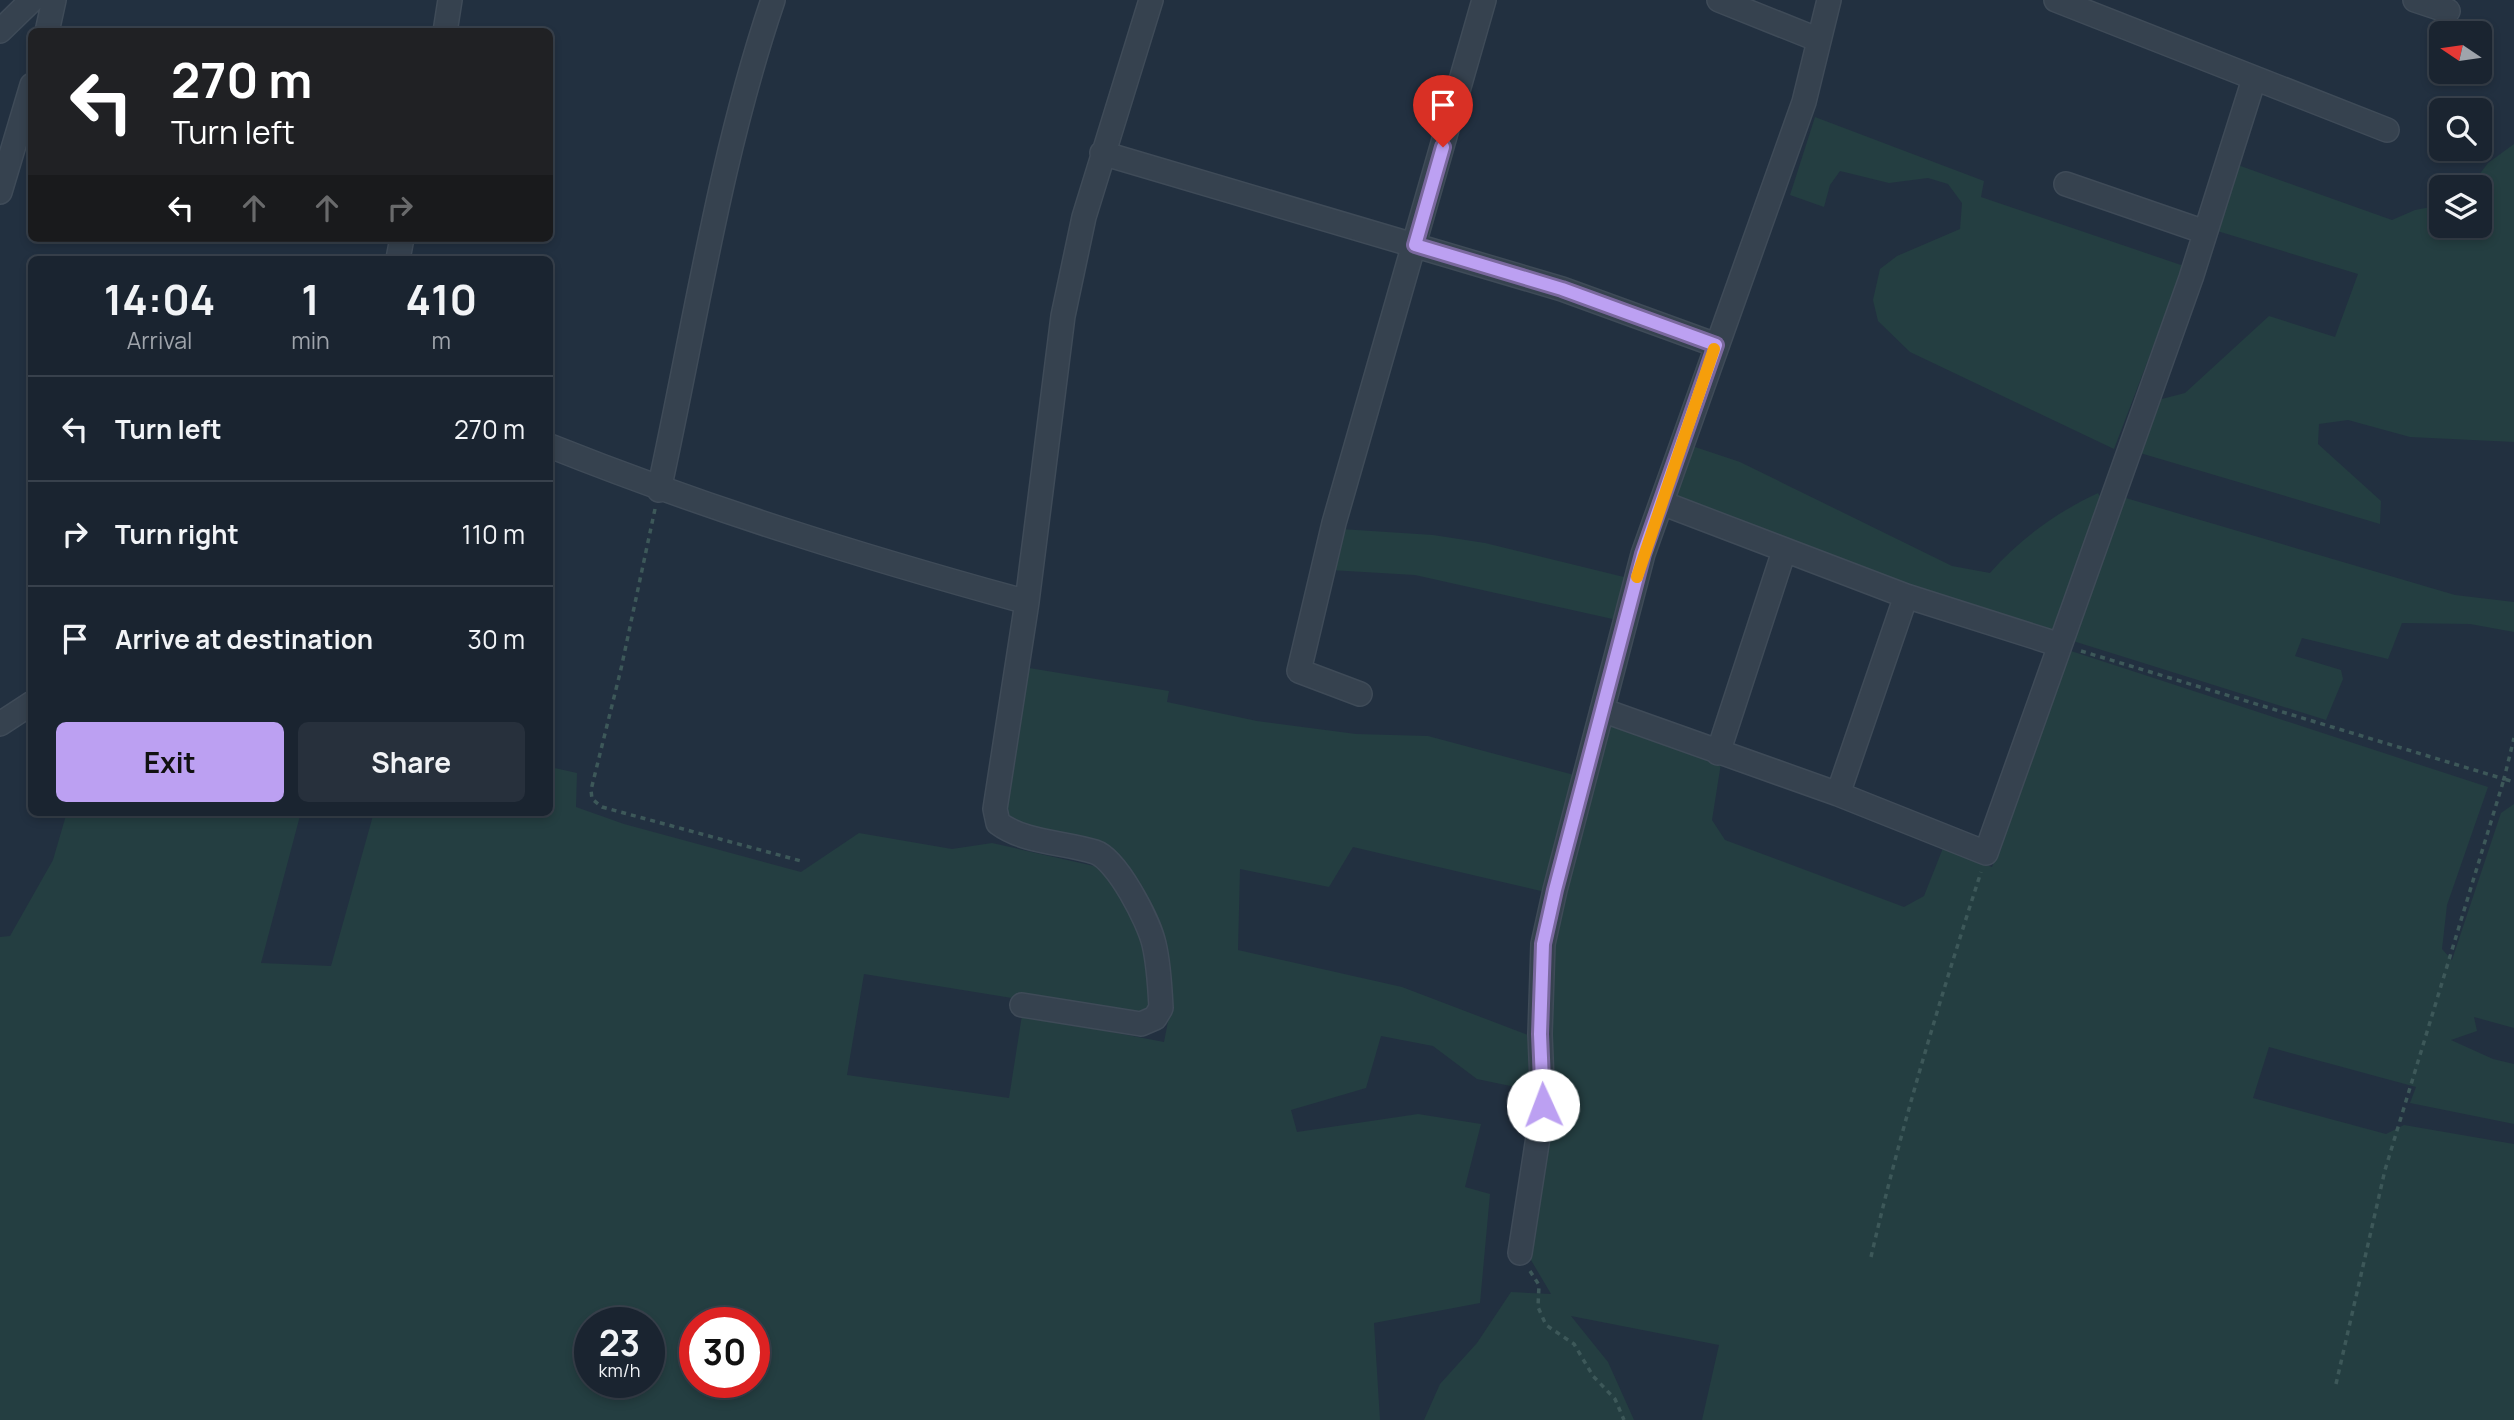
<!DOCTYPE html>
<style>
body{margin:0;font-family:Manrope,sans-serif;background:#27303c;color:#f1f3f6;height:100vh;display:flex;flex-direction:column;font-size:26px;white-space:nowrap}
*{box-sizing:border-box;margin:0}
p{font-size:23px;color:#9fa4ab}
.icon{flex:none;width:38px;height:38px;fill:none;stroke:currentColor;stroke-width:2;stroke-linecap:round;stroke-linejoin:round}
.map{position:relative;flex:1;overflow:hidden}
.side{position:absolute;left:28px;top:256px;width:525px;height:560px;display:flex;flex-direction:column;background:#1a2430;border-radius:10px;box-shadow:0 4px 10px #0003,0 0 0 2px #38414c}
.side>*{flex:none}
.top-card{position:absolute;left:28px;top:28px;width:525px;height:214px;border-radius:10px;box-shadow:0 4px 10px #0003,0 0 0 2px #38414c;background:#202124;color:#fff;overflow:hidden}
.needle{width:46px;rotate:283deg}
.tools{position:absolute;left:2429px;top:21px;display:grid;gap:14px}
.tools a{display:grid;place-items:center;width:63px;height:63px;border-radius:10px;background:#1a2430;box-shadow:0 4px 10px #0003,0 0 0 2px #38414c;font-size:35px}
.speed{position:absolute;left:574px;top:1307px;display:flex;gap:14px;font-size:35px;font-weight:700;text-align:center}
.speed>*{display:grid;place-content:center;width:91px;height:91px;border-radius:50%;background:#1a2430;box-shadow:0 4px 10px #0003,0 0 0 2px #38414c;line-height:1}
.speed small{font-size:18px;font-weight:400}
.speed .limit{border:10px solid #d22;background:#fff;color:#111}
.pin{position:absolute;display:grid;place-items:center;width:60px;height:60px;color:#fff;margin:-72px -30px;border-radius:50% 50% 50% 0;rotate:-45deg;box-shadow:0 0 7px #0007}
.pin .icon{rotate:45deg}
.me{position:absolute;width:77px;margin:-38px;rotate:358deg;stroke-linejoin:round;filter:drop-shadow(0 0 5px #0008)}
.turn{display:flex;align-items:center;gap:24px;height:147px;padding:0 28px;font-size:32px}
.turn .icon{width:91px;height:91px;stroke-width:2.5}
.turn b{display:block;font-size:49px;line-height:60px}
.lanes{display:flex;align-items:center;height:66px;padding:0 28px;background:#0003;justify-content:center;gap:35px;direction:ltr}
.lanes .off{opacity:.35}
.eta{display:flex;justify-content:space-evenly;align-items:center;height:119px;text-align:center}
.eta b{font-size:42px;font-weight:700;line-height:49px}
.cta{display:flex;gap:14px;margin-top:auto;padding:14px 28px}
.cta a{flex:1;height:80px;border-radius:10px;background:#bca0f2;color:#111;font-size:28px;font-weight:700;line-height:80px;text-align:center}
.cta a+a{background:#27303c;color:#f1f3f6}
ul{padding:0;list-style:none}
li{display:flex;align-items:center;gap:21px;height:105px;padding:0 28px;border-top:2px solid #38414c}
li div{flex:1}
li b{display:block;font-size:26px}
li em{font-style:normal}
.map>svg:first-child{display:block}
.green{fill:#243e41;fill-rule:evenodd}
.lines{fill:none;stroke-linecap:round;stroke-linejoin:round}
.minor-casing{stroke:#3f4b58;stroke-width:26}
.path{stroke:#3d5859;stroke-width:3.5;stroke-dasharray:5 5;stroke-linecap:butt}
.minor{stroke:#36424f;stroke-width:23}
.route-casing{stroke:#7a689d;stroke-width:18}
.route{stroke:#bca0f2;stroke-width:12}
.slow{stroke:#f59e0b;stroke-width:12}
</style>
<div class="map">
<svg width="2514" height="1420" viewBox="0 0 2514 1420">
<rect width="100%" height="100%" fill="#223040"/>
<!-- green -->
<path class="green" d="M1815,117L1984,181L1981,197L2184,266L2114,449L1910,352L1878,321L1873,300L1880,269L1897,256L1960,229L1962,203L1948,184L1928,178L1889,183L1840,171L1830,185L1824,207L1790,195Z
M2514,144V442L2410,437L2348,420L2319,424L2318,444L2381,501L2380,524L2140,453L2158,400L2185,393L2269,316L2335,337L2358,274L2214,230L2235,164L2392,220L2415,210L2441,205V226H2480V187H2470L2488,163Z
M1692,446L1740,462L1952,566L1990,573C2020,539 2057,512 2098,493L2100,497L2053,635L1968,614L1671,495Z
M2119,496L2455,595L2514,602V632L2470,624L2402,623L2388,659L2302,638L2295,656L2341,670L2343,679L2326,720L2073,641Z
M1341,529L1433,535L1485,543L1628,578L1617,620L1415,575L1330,570Z
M2071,651L2488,787L2447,905L2442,949L2452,960L2501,813L2514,804V1028L2474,1017L2477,1031L2451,1040L2493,1059L2514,1064V1124L2410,1103L2416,1087L2269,1047L2253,1098L2386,1134L2404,1125L2514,1144V1420H1702L1719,1345L1571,1316L1608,1362L1634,1420H1424L1440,1384L1477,1343L1511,1292L1551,1294L1528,1255L1553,939L1608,725L1721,763L1712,820L1725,840L1904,907L1924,896L1943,848L1992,867Z
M1023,667L1169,691L1167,702L1257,721L1356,734L1428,736L1578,776L1545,892L1353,847L1329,887L1240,869L1238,950L1402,987L1528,1035L1529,1090L1477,1079L1433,1046L1381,1036L1366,1088L1291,1110L1297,1132L1418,1114L1481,1124L1465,1187L1490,1194L1480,1303L1374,1323L1380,1420H0V937L10,936L53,860L67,812H301L261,963L331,966L374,812H550V767L577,773L576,807L624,824L801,872L859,833L952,849L992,843L1094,866L1113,879L1142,925L1152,992L1149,1008L1135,1018L864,974L847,1075L1009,1098L1022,1015L1164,1042L1171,1006L1124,873L998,833ZM590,1323H649V1382H590ZM695,1323H754V1382H695Z"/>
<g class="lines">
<defs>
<path id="minor" d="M1719,0L1819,40
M2056,0L2387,130
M2415,0L2448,11
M0,31L32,0
M47,32L54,0
M445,32L450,0
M1102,153L1562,289L1716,345
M2066,184L2205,232
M0,192L32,85
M398,259L402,238
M550,446C708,509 863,557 1027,602
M659,490C695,326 719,159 773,0
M1662,503L1906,596L2060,645
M1360,694L1299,671L1334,523L1484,0
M1602,710L1838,794L1986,853L2191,278L2254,79
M0,724L32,703
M1718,753L1784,551
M1838,794L1906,596
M1022,1005L1141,1024L1155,1018L1161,1008C1160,988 1159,965 1154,944C1149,922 1117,859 1095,852C1063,842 1025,843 998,823L995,809L1027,602L1063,316L1084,217L1151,0
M1520,1253L1543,1105L1540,1034L1543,944L1555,890L1643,554L1804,102L1829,0"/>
</defs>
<!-- minor casing -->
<use href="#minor" class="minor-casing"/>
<!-- path -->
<path class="path" d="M655,509L621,669L591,790L592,799L602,807L801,861
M2081,651L2504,779L2514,738
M1871,1257C1901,1127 1940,999 1981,872
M1530,1271L1539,1285L1538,1307L1546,1325L1574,1344L1593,1376L1615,1399L1624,1420
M2336,1384L2385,1170L2504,779L2514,782"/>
<!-- minor -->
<use href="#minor" class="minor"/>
</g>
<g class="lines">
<defs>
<path id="route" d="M1443,147L1415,245L1562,289L1716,345L1643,554L1555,890L1543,944L1540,1034L1543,1105"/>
</defs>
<!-- route casing -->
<use href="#route" class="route-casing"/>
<!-- route -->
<use href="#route" class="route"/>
<!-- slow -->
<path class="slow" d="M1637,577L1714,349"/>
</g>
</svg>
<div class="tools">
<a><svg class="needle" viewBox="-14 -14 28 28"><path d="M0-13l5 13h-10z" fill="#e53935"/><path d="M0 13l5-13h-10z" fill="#9fa4ab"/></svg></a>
<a><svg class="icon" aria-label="search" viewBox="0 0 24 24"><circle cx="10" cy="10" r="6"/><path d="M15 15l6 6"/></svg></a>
<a><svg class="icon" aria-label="layers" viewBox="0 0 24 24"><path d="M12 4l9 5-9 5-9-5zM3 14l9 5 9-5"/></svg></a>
</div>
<div class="speed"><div>23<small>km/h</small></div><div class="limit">30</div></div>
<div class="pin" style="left:1443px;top:147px;background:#d93025"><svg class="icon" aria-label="arrive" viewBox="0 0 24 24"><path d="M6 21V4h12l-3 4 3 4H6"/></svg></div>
<svg class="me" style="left:1543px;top:1105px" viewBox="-20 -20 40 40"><circle r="19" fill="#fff"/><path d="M0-13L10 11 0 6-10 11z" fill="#bca0f2"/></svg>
<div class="top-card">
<div class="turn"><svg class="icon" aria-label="left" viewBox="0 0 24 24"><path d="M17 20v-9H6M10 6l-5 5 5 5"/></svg><div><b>270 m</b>Turn left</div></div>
<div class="lanes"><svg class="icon" aria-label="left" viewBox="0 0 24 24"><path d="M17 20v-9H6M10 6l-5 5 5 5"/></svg><svg class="icon off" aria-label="ahead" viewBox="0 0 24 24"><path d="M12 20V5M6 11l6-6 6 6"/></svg><svg class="icon off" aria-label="ahead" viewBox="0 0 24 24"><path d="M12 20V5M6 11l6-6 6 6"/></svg><svg class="icon off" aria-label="right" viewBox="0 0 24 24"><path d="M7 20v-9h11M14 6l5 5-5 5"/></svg></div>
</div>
<section class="side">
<div class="eta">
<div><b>14:04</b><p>Arrival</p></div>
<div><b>1</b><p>min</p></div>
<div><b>410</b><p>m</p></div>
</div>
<ul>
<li><svg class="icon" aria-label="left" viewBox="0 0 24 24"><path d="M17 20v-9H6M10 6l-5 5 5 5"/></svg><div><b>Turn left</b></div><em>270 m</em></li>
<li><svg class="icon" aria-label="right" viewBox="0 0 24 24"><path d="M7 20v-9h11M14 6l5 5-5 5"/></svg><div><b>Turn right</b></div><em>110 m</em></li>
<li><svg class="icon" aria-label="arrive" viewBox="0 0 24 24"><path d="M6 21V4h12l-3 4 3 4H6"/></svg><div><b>Arrive at destination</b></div><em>30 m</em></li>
</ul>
<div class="cta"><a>Exit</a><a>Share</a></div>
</section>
</div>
